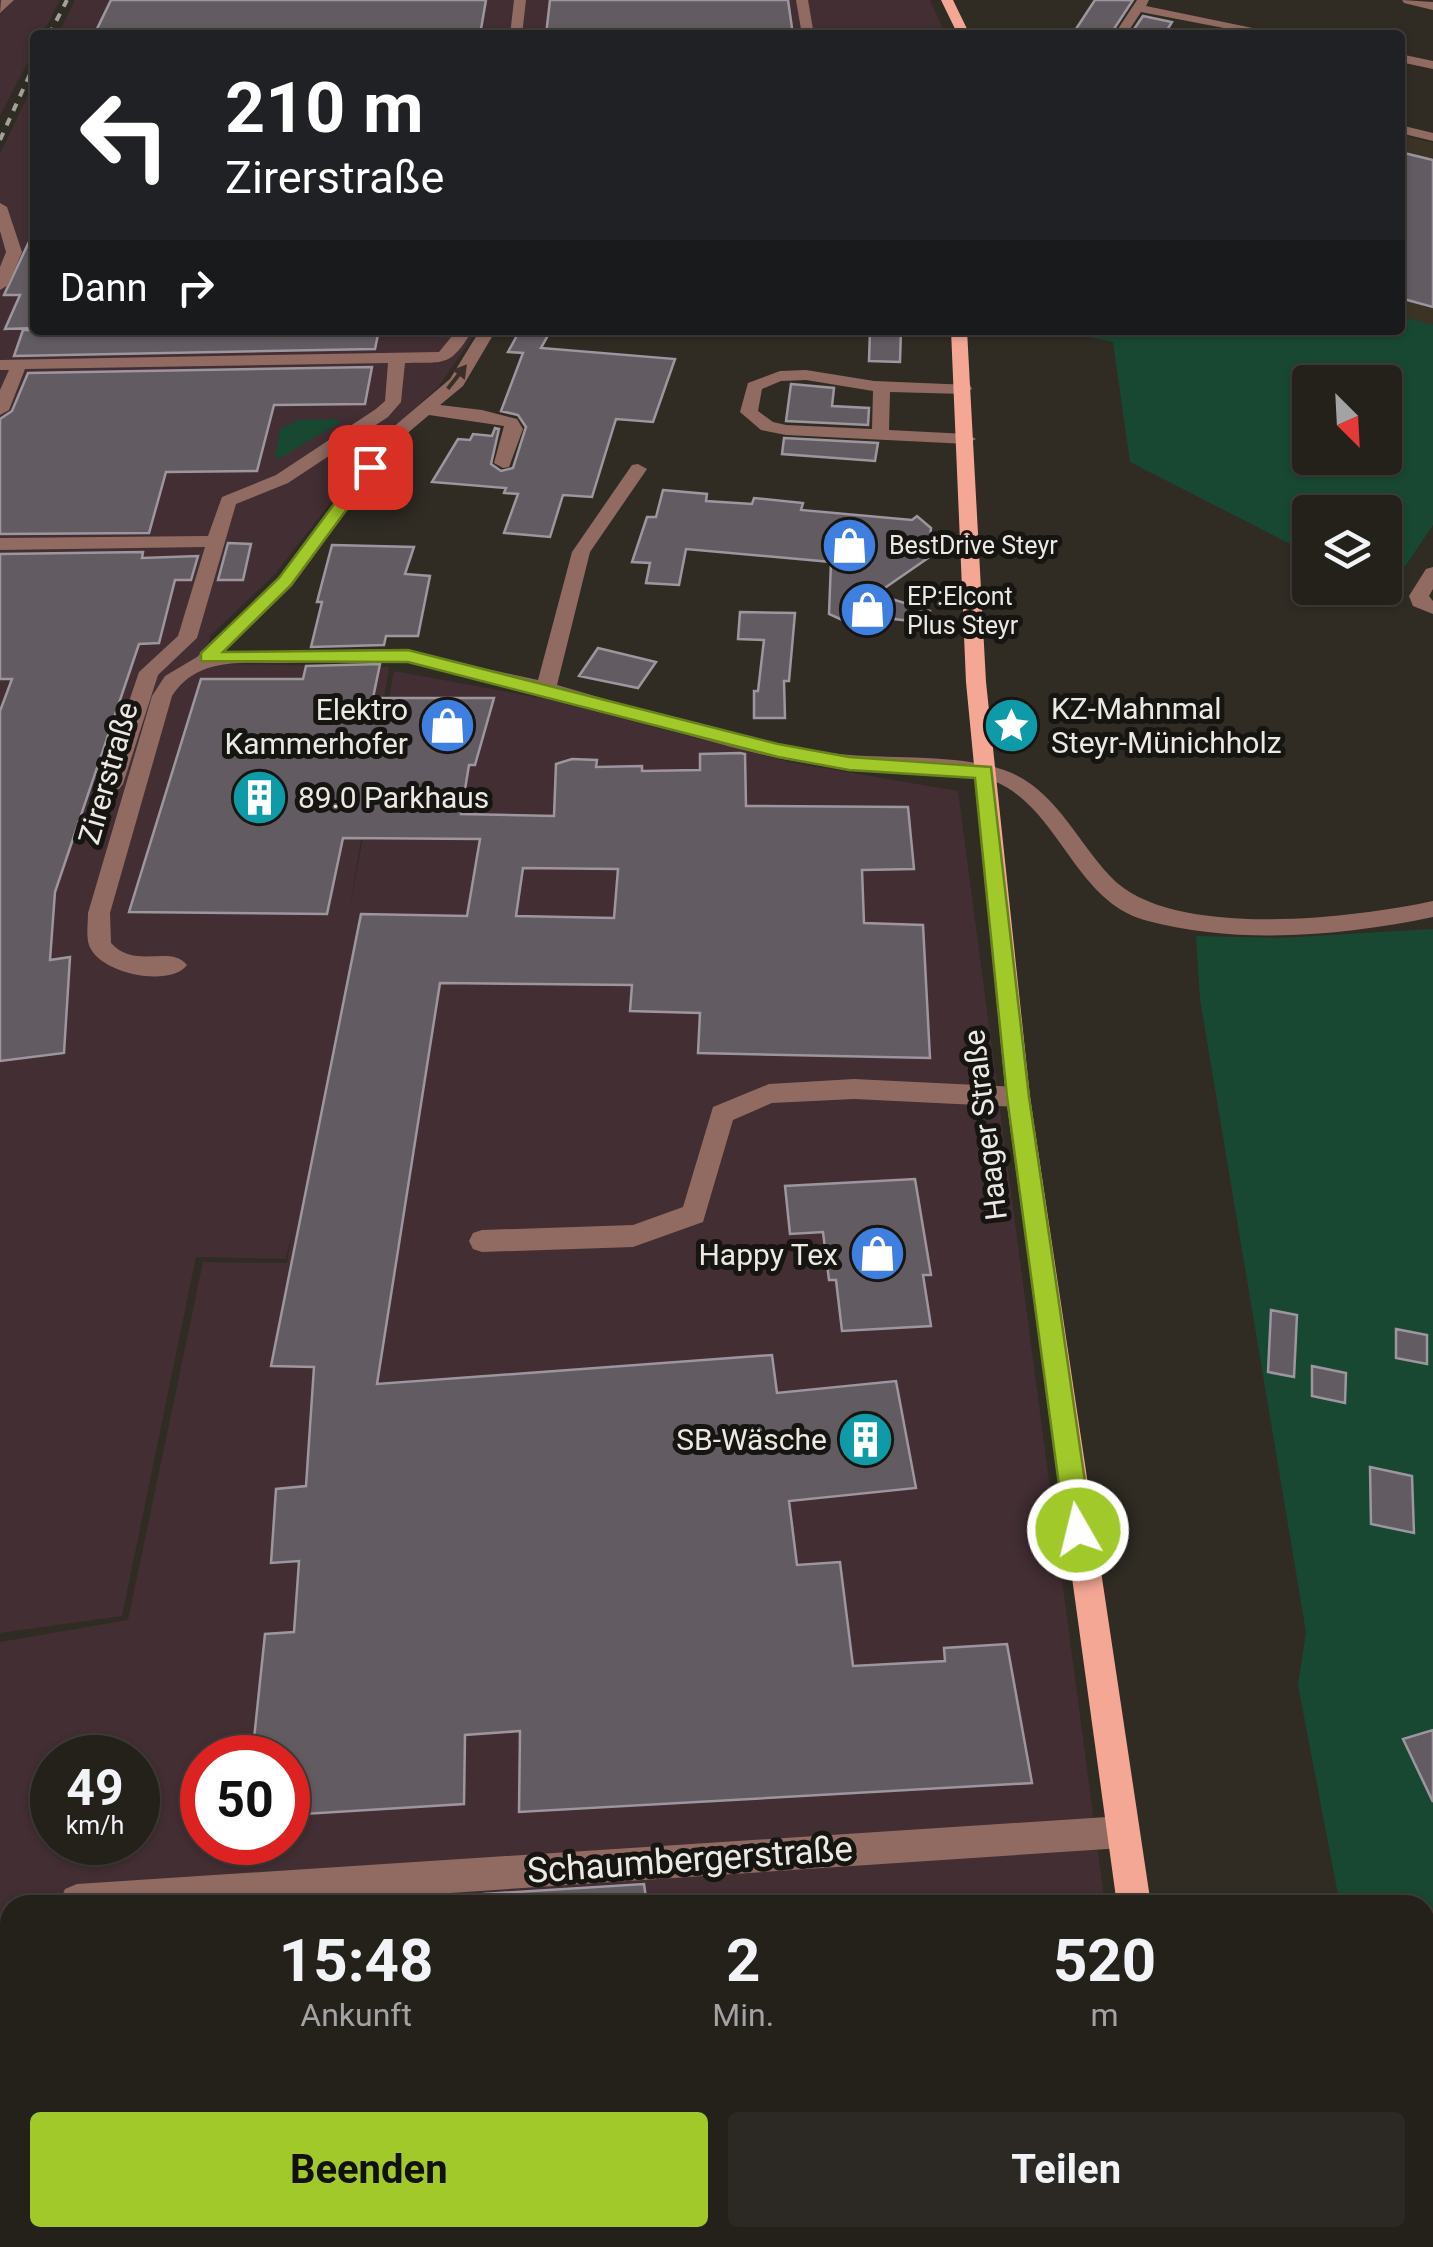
<!DOCTYPE html>
<html lang="de">
<meta charset="utf-8">
<style>
body{margin:0;font-family:Roboto,sans-serif;background:#2c2924;color:#f1f3f6;height:100vh;display:flex;flex-direction:column;font-size:38px;white-space:nowrap}
*{box-sizing:border-box;margin:0}
p{font-size:32px;color:#a3a3a3}
.icon{flex:none;width:55px;height:55px;fill:none;stroke:currentColor;stroke-width:2;stroke-linecap:round;stroke-linejoin:round}
.map{position:relative;flex:1;overflow:hidden}
.panel{position:absolute;left:0px;top:1895px;width:1435px;height:352px;display:flex;flex-direction:column;background:#24211b;border-radius:30px 30px 0 0;box-shadow:0 2px 8px #0004,0 0 0 2px #413e3a}
.panel>*{flex:none}
.guide{position:absolute;left:30px;top:30px;width:1375px;height:305px;border-radius:10px;box-shadow:0 2px 8px #0004,0 0 0 2px #413e3a;background:#202124;color:#fff;overflow:hidden}
.needle{width:65px;rotate:156deg}
.tools{position:absolute;left:1292px;top:365px;display:grid;gap:20px}
.tools a{display:grid;place-items:center;width:110px;height:110px;border-radius:10px;background:#24211b;box-shadow:0 2px 8px #0004,0 0 0 2px #413e3a;font-size:50px}
.speed{position:absolute;left:30px;top:1735px;display:flex;gap:20px;font-size:50px;font-weight:700;text-align:center}
.speed>*{display:grid;place-content:center;width:130px;height:130px;border-radius:50%;background:#24211b;box-shadow:0 2px 8px #0004,0 0 0 2px #413e3a;line-height:1}
.speed small{font-size:25px;font-weight:400}
.speed .limit{border:15px solid #d22;background:#fff;color:#111}
.pin{position:absolute;display:grid;place-items:center;width:85px;height:85px;color:#fff;margin:-42px;border-radius:20px;box-shadow:0 5px 15px #0006}
.me{position:absolute;width:110px;margin:-55px;rotate:352deg;stroke-linejoin:round;filter:drop-shadow(0 0 8px #0008)}
.turn{display:flex;align-items:center;gap:35px;height:210px;padding:0 30px;font-size:45px}
.turn .icon{width:130px;height:130px;stroke-width:2.5}
.turn b{display:block;font-size:70px;line-height:85px}
.then{display:flex;align-items:center;height:95px;padding:0 30px;background:#0003;gap:20px;font-size:38px}
.eta{display:flex;justify-content:space-evenly;align-items:center;height:170px;text-align:center}
.eta b{font-size:60px;font-weight:700;line-height:70px}
.action{display:flex;gap:20px;margin-top:auto;padding:20px 30px}
.action a{flex:1;height:115px;border-radius:10px;background:#a1c929;color:#111;font-size:40px;font-weight:700;line-height:115px;text-align:center}
.action a+a{background:#2c2924;color:#f1f3f6}
.map>svg:first-child{display:block}
.industrial{fill:#422e33;fill-rule:evenodd}
.built{fill:#3b3426}
.green{fill:#184832;fill-rule:evenodd}
.building{fill:#625b62;stroke:#9e969f;stroke-width:2.5;fill-rule:evenodd}
.lines{fill:none;stroke-linecap:round;stroke-linejoin:round}
.minor{fill:#916b62;fill-rule:evenodd}
.major{fill:#f5a796;fill-rule:evenodd}
.rail{stroke:#a4a19b;stroke-width:4;stroke-dasharray:8 8;stroke-linecap:butt}
.oneway{fill:#3c2f29}
.route{fill:#a1c929;stroke:#69831b;stroke-width:2.5}
.labels{text-anchor:middle;dominant-baseline:central;stroke-width:10;stroke-linejoin:round;paint-order:stroke}
.far-poi-label{font-size:25px;fill:#ece9e4;stroke:#171511;text-anchor:start}
.poi-label{font-size:30px;fill:#ece9e4;stroke:#171511;text-anchor:end}
.street-label{font-size:30px;fill:#ece9e4;stroke:#171511}
.near-street-label{font-size:35px;fill:#ece9e4;stroke:#171511}
</style>
<div class="map">
<svg width="1433" height="2247" viewBox="0 0 1433 2247">
<rect width="100%" height="100%" fill="#302c24"/>
<!-- industrial -->
<path class="industrial" d="M0,0H60L42,35H35V48L0,116Z
M75,0H930L946,35H58Z
M35,80V330H478L439,386L376,444L275,574L210,636L207,654L219,664L389,667L350,907L394,671L546,699L789,762L958,791L1105,1905H10V2238H925L926,2247H0V1642L128,1620L203,1262L287,1263L293,1227L286,1259L196,1257L122,1616L0,1633V154ZM52,1758H138V1842H52ZM202,1758H288V1842H202Z"/>
<!-- built -->
<path class="built" d="M1400,135L1433,143V325L1400,316Z"/>
<!-- green -->
<path class="green" d="M1400,316L1433,325V525L1387,593L1376,588H1385V512H1310V554L1130,462L1113,342L1080,335V330H1400ZM1310,382H1385V458H1310Z
M297,420L338,419L340,422L280,458L275,457L280,429Z
M1433,929V2247H1375L1374,2238H1425V1905H1340L1298,1685L1306,1632L1200,999L1196,936L1280,938Z"/>
<!-- building -->
<path class="building" d="M111,0H486L480,35H94Z
M550,0H788L793,35H546Z
M1095,0H1133L1110,35H1072Z
M1143,16L1172,22L1164,35H1130Z
M1400,152L1433,160V307L1400,298Z
M35,229V328L5,329L20,295H4Z
M23,330H379L375,349L14,356Z
M520,330H551L541,348L675,359L653,422L616,419L592,497L563,495L550,537L504,533L518,494L504,493L506,488L432,482L458,439L470,440L473,434L492,436L495,428L499,429L491,464L501,471L513,468L526,427L518,415L501,411L523,353L508,352Z
M870,330H901L900,362L869,361Z
M372,367L365,404L274,405L257,471L166,472L149,533L0,534V419L12,411L28,373Z
M791,384L834,388L832,406L869,408L868,425L786,421Z
M784,438L878,443L875,461L782,454Z
M663,490L707,494L706,501L752,504L754,498L803,503L801,510L912,520L917,516L931,528L928,558L876,594L930,611L928,623L860,615L842,620L829,614L831,562L686,549L679,585L646,583L650,563L632,562L647,517H656Z
M228,543L251,544L243,580H218Z
M332,545L414,547L405,574L430,576L418,636H386L384,645L311,647L322,602H317Z
M143,552L142,558L198,556L191,580H175L159,643L139,644L55,892L50,960L70,957L64,1053L0,1061V711L12,679H0V554Z
M740,612L795,613L789,681H784L785,718H754V691H758L764,640L738,639Z
M598,648L656,662L638,688L579,676Z
M380,664L373,698H494L475,765H469L461,814L554,816L556,764L572,759L597,760L596,767L642,766V771L700,770V754L740,753L745,754L746,806L908,807L914,869L862,870L864,923L923,925L930,1058L698,1053L700,1013L630,1011L632,985L440,983L377,1384L772,1355L777,1393L896,1381L916,1488L789,1501L797,1565L840,1562L853,1666L945,1661L944,1648L1007,1644L1032,1783L519,1812L520,1731L465,1735L464,1804L288,1815V1758H252L265,1634L294,1632L299,1561L271,1563L276,1489L306,1486L314,1367L271,1366L361,914L467,916L480,839L343,838L327,914L129,912L201,679H303L306,666ZM523,868L618,869L614,918L516,916Z
M915,1179L931,1275H923L931,1326L842,1331L836,1280H829L823,1232L790,1234L785,1186Z
M1271,1310L1297,1315L1294,1377L1268,1372Z
M1396,1329L1427,1335V1364L1396,1358Z
M1312,1366L1346,1373L1345,1403L1312,1396Z
M1370,1467L1412,1476L1414,1533L1371,1524Z
M1433,1730V1802L1403,1739Z
M644,1884L647,1905H485L484,1894Z"/>
<g class="lines">
<!-- minor -->
<path class="minor" d="M14,0L0,13L1,0Z
M514,0H526L522,35H510Z
M796,0H808L814,35H802Z
M1137,0H1149L1146,6L1286,35H1260L1141,12L1126,35H1114Z
M1402,0L1433,2V10L1404,3Z
M1400,54L1433,61V69L1400,62Z
M1400,125L1433,133V141L1400,133Z
M0,203L7,207L22,252L8,285L0,290V267L6,252L0,231Z
M457,330H473C449,367 448,362 405,363L401,402L388,417L288,483L236,504L197,638L158,675L123,784L119,789H105L101,784L139,672L178,636L205,547L0,550V538L208,536L222,497L276,475L376,409L385,401L388,363L25,369L9,410L0,415V390L9,370H0V360L439,352Z
M480,330H496L463,386L440,405L482,410L517,419L523,429L509,467L503,468L494,463L504,426L429,415L397,442L292,586L224,652L395,649L538,680L572,552L632,465L638,464L647,469L590,552L557,685C647,711 737,740 830,753C883,760 956,753 1004,770C1054,787 1076,840 1110,876C1169,941 1354,918 1433,901V917C1342,936 1238,945 1148,921C1074,902 1061,809 994,781C969,771 937,775 911,774C868,772 825,767 783,759C655,733 523,673 395,661C357,658 319,663 281,663C240,663 197,657 172,696L110,913L111,943C135,970 171,944 187,965C170,988 99,974 89,945C86,936 88,923 88,913L152,696L165,676L197,657L278,578L385,434L450,379Z
M806,370L874,381L970,385L972,389L964,394L890,392L889,430L967,434L976,439L967,444L786,435L761,430L740,412L748,383L780,371ZM806,380L873,391L872,429L786,425L773,422L758,411L762,389L781,381Z
M1433,567V589L1429,596L1433,601V614L1413,606L1409,596L1426,569Z
M854,1079L1018,1087L1027,1090L1030,1097L1027,1104L1018,1107L854,1099L772,1103L733,1120L703,1222L633,1247L482,1252L473,1249L469,1241L473,1233L482,1230L633,1225L683,1207L713,1107L769,1084Z
M1122,1816L1134,1820L1138,1832L1134,1844L1122,1848L270,1905H62L60,1901L65,1889L77,1884Z"/>
<!-- major -->
<path class="major" d="M941,0H953L970,35H958Z
M951,330H967L986,682L1030,1097L1151,1905H1117L1006,1097L966,682Z
M1168,2238H1206L1208,2247H1170Z"/>
<!-- rail -->
<path class="rail" d="M49,35L67,0
M0,140L35,63"/>
</g>
<!-- one-way arrows -->
<defs><path id="oneway-solid" d="M-6-.8H1V-3.2L6.5 0L1 3.2V.8H-6Z" transform="scale(2.5)"/></defs>
<use class="oneway" href="#oneway-solid" transform="translate(457 377) rotate(-52)"/>
<!-- route -->
<path class="route" d="M370,462L378,467L291,585L223,652L408,650L778,744L849,757L991,767L1029,1097L1092,1530L1088,1539L1078,1542L1069,1539L1065,1530L1007,1097L975,778L849,770L778,757L408,662L201,661V653L279,578L364,464Z"/>
<!-- icons -->
<defs>
<symbol id="shop-disc" viewBox="-11 -11 22 22"><circle r="9.5" fill="#3f7fe0" stroke="#171511"/><path d="M-5-2.5h2.3a2.7 3.5 0 0 1 5.4 0H5L5.5 6h-11ZM-1.5-2.5h3a1.5 2.3 0 0 0-3 0Z" fill="#fff"/></symbol>
<symbol id="sight-disc" viewBox="-11 -11 22 22"><circle r="9.5" fill="#0f9aa8" stroke="#171511"/><path d="M0-6L1.8-2.2L6-1.7L2.9 1.2L3.7 5.4L0 3.3L-3.7 5.4L-2.9 1.2L-6-1.7L-1.8-2.2Z" fill="#fff"/></symbol>
<symbol id="building-disc" viewBox="-11 -11 22 22"><circle r="9.5" fill="#0f9aa8" stroke="#171511"/><path d="M-4-6H4V6H1V3H-1V6H-4ZM-2.5-4.3h1.7v1.8h-1.7ZM.8-4.3h1.7v1.8H.8ZM-2.5-1h1.7V.8h-1.7ZM.8-1h1.7V.8H.8Z" fill="#fff"/></symbol>
</defs>
<g fill-rule="evenodd">
<use href="#shop-disc" x="818" y="514" width="63" height="63"/>
<use href="#shop-disc" x="836" y="578" width="63" height="63"/>
<use href="#sight-disc" x="980" y="694" width="63" height="63"/>
<use href="#shop-disc" x="416" y="694" width="63" height="63"/>
<use href="#building-disc" x="228" y="766" width="63" height="63"/>
<use href="#shop-disc" x="846" y="1222" width="63" height="63"/>
<use href="#building-disc" x="834" y="1408" width="63" height="63"/>
</g>
<g class="labels">
<!-- far-poi labels -->
<g class="far-poi-label">
<text x="889" y="545">BestDrive Steyr</text>
<text x="907" y="596">EP:Elcont<tspan x="907" dy="29">Plus Steyr</tspan></text>
</g>
<!-- poi labels -->
<g class="poi-label">
<text x="1051" y="708" text-anchor="start">KZ-Mahnmal<tspan x="1051" dy="34">Steyr-Münichholz</tspan></text>
<text x="408" y="709">Elektro<tspan x="408" dy="34">Kammerhofer</tspan></text>
<text x="298" y="797" text-anchor="start">89.0 Parkhaus</text>
<text x="838" y="1254">Happy Tex</text>
<text x="827" y="1439">SB-Wäsche</text>
</g>
<!-- street labels -->
<g class="street-label">
<text transform="translate(108 773) rotate(-74)">Zirerstraße</text>
<text transform="translate(985 1125) rotate(-97)">Haager Straße</text>
</g>
<!-- near-street labels -->
<g class="near-street-label">
<text transform="translate(690 1860) rotate(-4)">Schaumbergerstraße</text>
</g>
</g>
</svg>
<div class="tools">
<a><svg class="needle" viewBox="-14 -14 28 28"><path d="M0-13l5 13h-10z" fill="#e53935"/><path d="M0 13l5-13h-10z" fill="#a3a3a3"/></svg></a>
<a><svg class="icon" aria-label="layers" viewBox="0 0 24 24"><path d="M12 4l9 5-9 5-9-5zM3 14l9 5 9-5"/></svg></a>
</div>
<div class="speed"><div>49<small>km/h</small></div><div class="limit">50</div></div>
<div class="pin" style="left:370px;top:467px;background:#d93025"><svg class="icon" aria-label="arrive" viewBox="0 0 24 24"><path d="M6 21V4h12l-3 4 3 4H6"/></svg></div>
<svg class="me" style="left:1078px;top:1530px" viewBox="-20 -20 40 40"><circle r="17" fill="#a1c929" stroke="#fff" stroke-width="3"/><path d="M0-11L8 9 0 5-8 9z" fill="#fff"/></svg>
<div class="guide">
<div class="turn"><svg class="icon" aria-label="left" viewBox="0 0 24 24"><path d="M17 20v-9H6M10 6l-5 5 5 5"/></svg><div><b>210 m</b>Zirerstraße</div></div>
<div class="then">Dann<svg class="icon" aria-label="right" viewBox="0 0 24 24"><path d="M7 20v-9h11M14 6l5 5-5 5"/></svg></div>
</div>
<section class="panel">
<div class="eta">
<div><b>15:48</b><p>Ankunft</p></div>
<div><b>2</b><p>Min.</p></div>
<div><b>520</b><p>m</p></div>
</div>
<div class="action"><a>Beenden</a><a>Teilen</a></div>
</section>
</div>
